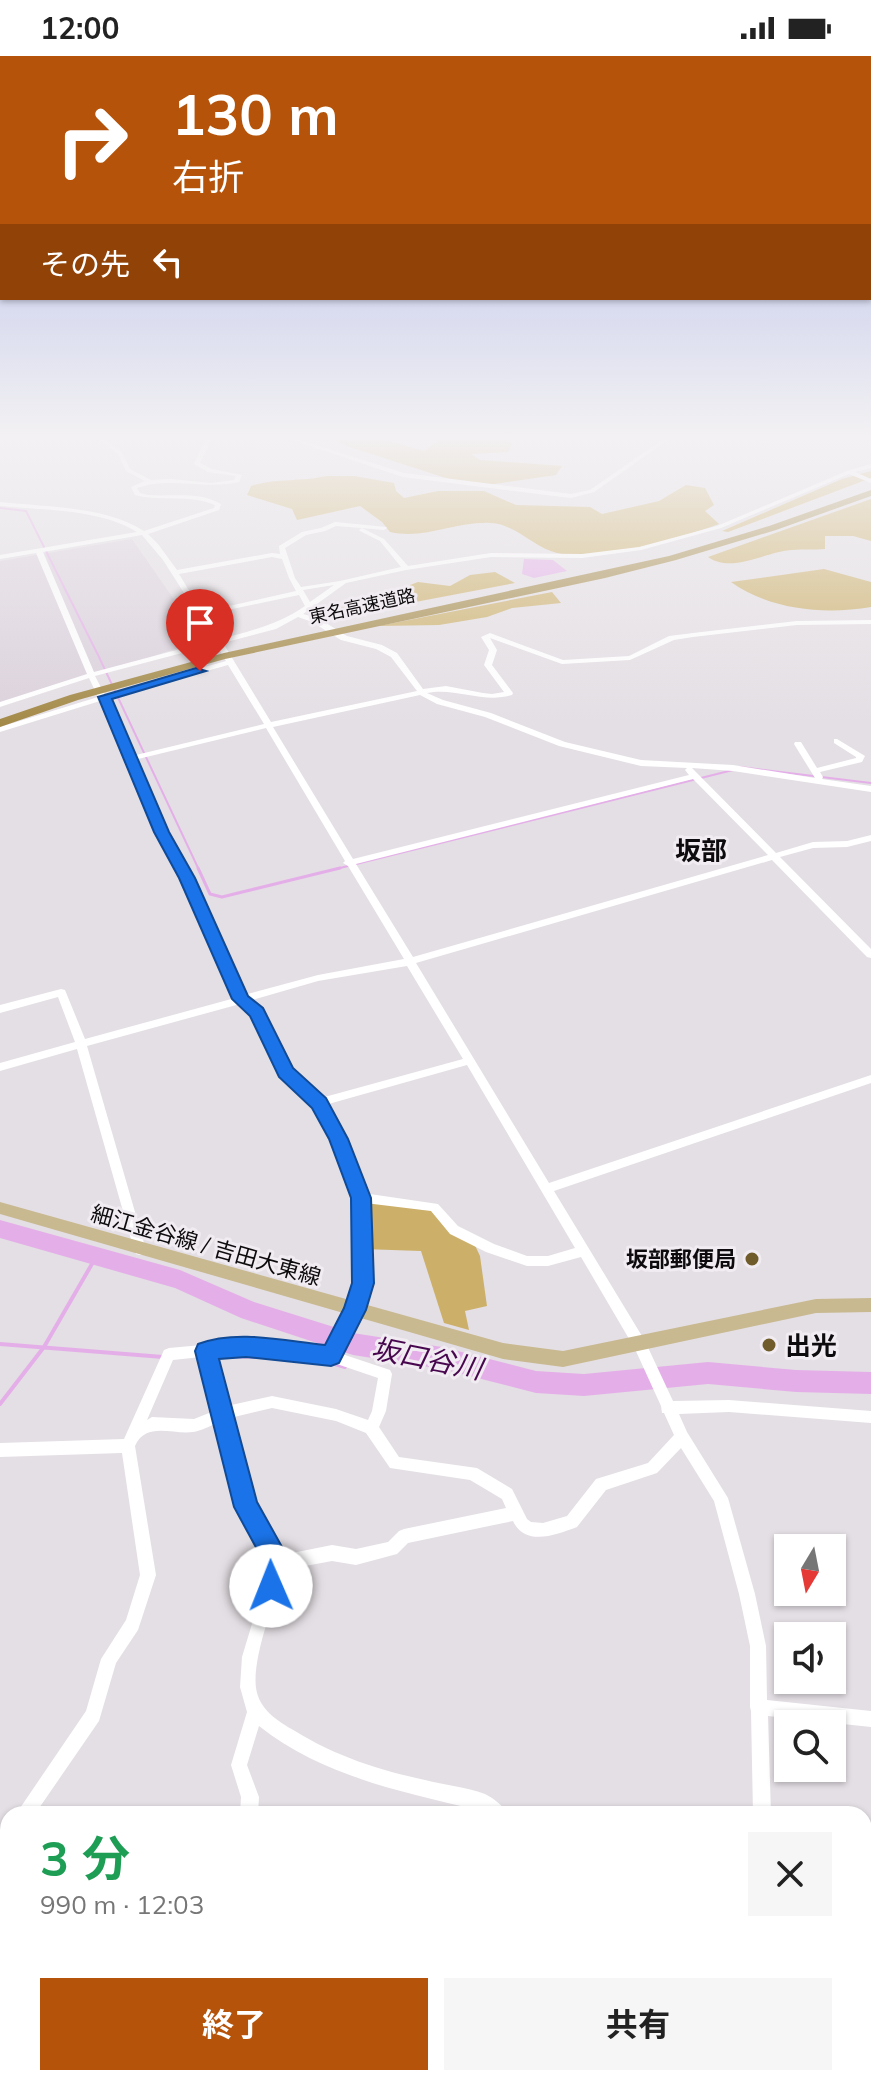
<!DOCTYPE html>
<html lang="ja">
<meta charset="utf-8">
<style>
body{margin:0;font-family:Mulish,"Noto Sans JP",sans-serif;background:#f6f6f6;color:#222;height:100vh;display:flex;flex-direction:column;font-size:30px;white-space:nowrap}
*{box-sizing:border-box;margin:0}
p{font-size:26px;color:#767676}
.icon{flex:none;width:44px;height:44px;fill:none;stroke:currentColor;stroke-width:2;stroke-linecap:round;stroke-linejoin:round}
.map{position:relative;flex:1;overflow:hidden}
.side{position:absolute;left:0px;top:1750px;width:872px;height:280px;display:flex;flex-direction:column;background:#fff;border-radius:24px 24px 0 0;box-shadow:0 2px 6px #0004}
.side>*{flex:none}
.hud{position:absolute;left:0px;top:0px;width:872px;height:244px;box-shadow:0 2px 6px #0004;background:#b45309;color:#fff;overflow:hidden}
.needle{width:52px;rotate:190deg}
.fabs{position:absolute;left:774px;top:1478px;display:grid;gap:16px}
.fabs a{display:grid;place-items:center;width:72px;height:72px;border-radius:0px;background:#fff;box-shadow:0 2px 6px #0004;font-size:40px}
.pin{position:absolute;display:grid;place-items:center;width:68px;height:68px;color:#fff;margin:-82px -34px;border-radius:50% 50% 50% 0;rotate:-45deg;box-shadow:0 0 8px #0007}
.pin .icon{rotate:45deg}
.me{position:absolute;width:88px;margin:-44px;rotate:359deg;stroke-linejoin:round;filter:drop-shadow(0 0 6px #0008)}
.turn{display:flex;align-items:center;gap:28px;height:168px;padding:0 40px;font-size:36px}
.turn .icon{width:104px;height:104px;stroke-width:2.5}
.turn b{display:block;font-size:56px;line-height:68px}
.then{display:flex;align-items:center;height:76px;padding:0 40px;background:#0003;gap:16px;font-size:30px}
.round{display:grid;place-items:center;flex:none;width:84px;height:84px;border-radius:0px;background:#f6f6f6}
.summary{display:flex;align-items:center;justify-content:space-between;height:136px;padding:0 40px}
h1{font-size:48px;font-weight:700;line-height:60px;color:#1e9e55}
.action{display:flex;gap:16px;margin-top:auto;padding:16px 40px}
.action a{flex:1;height:92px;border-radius:0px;background:#b45309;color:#fff;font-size:32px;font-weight:700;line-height:92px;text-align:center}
.action a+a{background:#f6f6f6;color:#222}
.status{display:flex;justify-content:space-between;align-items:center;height:56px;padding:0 40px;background:#fff;direction:ltr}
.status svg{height:22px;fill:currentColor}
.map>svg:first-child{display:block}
.built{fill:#dbd1dc}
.green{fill:#ccb06a}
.water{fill:#e4afe8}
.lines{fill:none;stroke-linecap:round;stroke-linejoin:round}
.stream-far2{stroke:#e4afe8;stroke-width:2}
.stream-far1{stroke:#e4afe8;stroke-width:3}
.stream{stroke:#e4afe8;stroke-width:4}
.river{fill:#e4afe8;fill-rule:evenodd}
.minor{fill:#fff;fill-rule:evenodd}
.major{fill:#c8b991;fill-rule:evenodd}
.highway{fill:#a48a48;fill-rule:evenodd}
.route{fill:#1a73e8;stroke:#114b97;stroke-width:2}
.poi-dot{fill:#705c2b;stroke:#f1ecf1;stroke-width:3}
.labels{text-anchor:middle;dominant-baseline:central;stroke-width:6;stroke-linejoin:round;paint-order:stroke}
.far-street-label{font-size:18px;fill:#0d0b0d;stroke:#f1ecf1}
.street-label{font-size:22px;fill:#0d0b0d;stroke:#f1ecf1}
.poi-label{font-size:22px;font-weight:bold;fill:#0d0b0d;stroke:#f1ecf1;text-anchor:end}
.quarter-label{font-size:26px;font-weight:bold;fill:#0d0b0d;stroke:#f1ecf1}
.near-poi-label{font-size:26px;font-weight:bold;fill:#0d0b0d;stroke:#f1ecf1;text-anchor:start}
.near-water-label{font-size:28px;font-style:italic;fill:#47064e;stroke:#f1ecf1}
</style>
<div class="status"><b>12:00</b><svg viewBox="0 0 49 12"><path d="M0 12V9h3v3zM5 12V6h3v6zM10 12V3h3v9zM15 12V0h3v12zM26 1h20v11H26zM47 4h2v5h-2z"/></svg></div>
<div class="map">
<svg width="871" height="2030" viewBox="0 0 871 2030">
<rect width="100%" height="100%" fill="#e4dfe4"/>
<!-- built -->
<path class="built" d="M132,483L202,584L0,651V505Z"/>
<!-- green -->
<path class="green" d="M336,384H385L424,395L439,384H508L512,388L508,396L471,398L480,404L562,410L556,419L487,429L452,424L347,390Z
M871,415V422L728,476L722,475L842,423Z
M326,420H354L394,427L396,435L404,442L438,435H484L516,449L590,451L602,458L659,445L686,429L705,432L714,449L705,455L719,468C677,483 601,506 557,497C535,492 515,468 491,467C456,465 425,484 390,476L382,466L360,450L297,464L292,453L247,439L251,430C275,422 301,426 326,420Z
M871,443V485L853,480H825V493C814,494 804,493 792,494C767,495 732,518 708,501Z
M824,513L871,526V551C824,559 770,554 731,526Z
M495,516L515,527L331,562L323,557C351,549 383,537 410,534V529L418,526L450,530L470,519Z
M552,536L561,547L512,552L487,561L439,569L378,570Z
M364,1145L434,1151L472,1183L480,1200L487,1250L465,1255L469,1274L444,1267L421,1195L362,1193Z"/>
<!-- water -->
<path class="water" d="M524,503L553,504L567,515L534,522L522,518Z"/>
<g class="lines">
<!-- stream-far2 -->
<path class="stream-far2" d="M0,452L26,455L99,601L199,814
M740,711L871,727
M332,814L733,714"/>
<!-- stream-far1 -->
<path class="stream-far1" d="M198,812L210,838L222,841L340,812"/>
<!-- stream -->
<path class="stream" d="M0,1288L163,1301
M351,1296L353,1288
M211,1300L283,1301
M322,1304L345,1311
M0,1348L44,1291L96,1201"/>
<!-- river -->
<path class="river" d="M0,1164L180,1214L254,1246L353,1277L442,1291L536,1315L584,1318L708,1306L796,1314L871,1316V1338L796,1336L708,1328L584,1340L536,1337L442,1313L353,1299L241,1262L175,1232L0,1182Z"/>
<!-- minor -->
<path class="minor" d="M100,384H106L122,396L130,413L151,424L171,423L211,427L234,424L236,420L208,416L194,408L205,384H211L200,407L212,413L242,419L239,426C204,434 169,420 137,432L140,437L148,439C172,441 199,435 221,448L219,454L148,478L158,488L177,514L272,497L280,498L279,490L302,476L321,472L335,466L386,471L387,472L384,474L362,472L384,483L408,510L491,497L582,498L639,491L717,470L847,415L871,408V412L855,416L871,423V427L849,418L721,472L641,494L582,502L491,501L406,514L346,527L303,558L318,562L347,580L382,589L397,597L423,633L446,630L483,637L492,638L504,636L484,609L489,594L481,581L490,577L563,604L629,600L669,580L693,577L797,565L871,564V568L797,569L693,581L674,584L630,604L562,608L490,582L497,594L492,609L513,637L512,639C483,648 456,631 427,637L443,644L491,657L565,686L641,704L733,709L815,722L794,688L795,686H801L817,712L856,702V701L834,687V683H837L865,700L862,706L820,716L823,721L822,723L871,730V736L733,715L692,712L776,797L813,786L847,785L871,779V785L847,791L813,792L780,801L871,893V902L867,901L772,804L416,907L549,1127L871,1019V1027L554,1135L645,1285L673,1345L729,1344L871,1355V1367L729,1356L679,1358L687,1376L728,1442L755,1538L766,1590L767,1644L871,1655V1671L768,1660L771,1758H753L751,1655L750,1651V1590L739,1538L714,1445L681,1392L657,1417L606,1434L577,1471C556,1479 525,1491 513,1465L408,1487L397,1498L356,1509L332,1505L284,1514C275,1544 252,1601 256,1632C259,1653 277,1665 295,1675C335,1700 379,1714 425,1724C444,1729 466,1731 485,1738C493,1742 503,1749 507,1758H484L478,1754C402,1736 322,1720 259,1670L247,1709L259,1741L258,1758H240L241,1741L231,1709L247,1656L240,1631L242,1601L270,1508L239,1451L217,1367C210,1370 201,1375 193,1376C173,1379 146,1365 135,1390L156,1519L138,1574L116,1607L99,1665L35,1758H16L86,1655L101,1603L126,1564L140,1519L122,1397L0,1401V1387L124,1383L164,1294L169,1292L246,1285L327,1294C337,1276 349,1258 354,1238C369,1184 348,1095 314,1051C306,1039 292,1032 283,1021C266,998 262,968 240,948L87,990L146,1194L144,1198L140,1199L136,1198L134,1194L77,993L0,1015V1007L75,986L58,941L0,957V949L61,933L65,934L85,983L235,942L182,822L157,776L129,702L100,645L0,676V671L98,641L89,622L0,651V646L87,618L36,497L0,503V499L137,476C101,453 42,454 0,450V446C45,451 105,450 144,475L214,452L215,449C190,438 161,446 135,439L131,431L145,425L126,415L118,398ZM336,470L362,472L359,474L360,475L380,485L401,511L340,525L301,531L295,522L285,492L306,479L325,475ZM142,479L163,504L214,584L94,616L43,496ZM272,501L282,503L289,522L296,535L202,556L179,518ZM334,529L310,546L303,534ZM299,539L305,550C279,568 251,575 220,583L204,559ZM298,561L312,566L341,584L376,593L391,601L417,635L271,666L223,587L276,573ZM216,588L226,605L105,639L95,620ZM228,609L264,668L136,699L107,643ZM420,639L437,648L485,661L559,690L641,710L687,712L685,714L689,719L353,803L273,671ZM266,672L345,805L343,807L348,810L404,903L318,919L244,939L192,822L165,776L138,703ZM693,723L768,799L413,901L356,808ZM407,910L463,1003L321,1042L289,1013L267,968L249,945L318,925ZM467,1009L575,1192L548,1200H527L494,1188L458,1170L438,1148L363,1137L348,1090L325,1049ZM365,1147L431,1155L450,1178L486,1196L527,1210H548L581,1201L635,1293L661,1350L662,1357H664L674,1379L648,1407L596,1423L567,1460L543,1467L531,1466L527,1463L512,1433L477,1412L399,1401L379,1371L386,1355L392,1318L390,1314L339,1297C348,1280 358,1264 364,1246C376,1216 372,1178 365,1147ZM246,1297L331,1306L378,1322L372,1355L368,1364L336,1353L272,1340L227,1350L214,1300ZM201,1301L214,1355L194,1363L152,1361L147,1364L173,1304ZM272,1352L336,1365L366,1377L390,1412L470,1424L502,1443L506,1452L404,1473L399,1475L388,1486L356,1493L332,1489L282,1499L253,1449L230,1362Z
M292,384H300L404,417L571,438L590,434L662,384H668L594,436L571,442L403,421Z
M8,1771V1795L0,1800V1776Z
M243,2022H263L265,2030H245Z
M473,2022H495L491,2030H469Z
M750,2022H770L771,2030H751Z"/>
<!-- major -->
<path class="major" d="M0,1146L503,1287L563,1295L816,1243L871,1242V1256L816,1257L563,1311L503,1303L0,1158Z"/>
<!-- highway -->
<path class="highway" d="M871,434V440L776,474L676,504L605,522L225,603L78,644L0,671V663L70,639L224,597L669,500L769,470Z"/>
</g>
<!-- sky -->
<linearGradient id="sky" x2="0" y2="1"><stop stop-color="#a6b2e8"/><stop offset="0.57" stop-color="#f3f1f3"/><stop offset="1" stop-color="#f3f1f3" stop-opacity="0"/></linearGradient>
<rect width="871" height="668" fill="url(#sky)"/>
<!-- route -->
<path class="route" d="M196,612L206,615L112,643L169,776L195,822L248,940L263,952L293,1012L326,1042L348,1083L371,1142L374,1227L366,1254L339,1307L331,1310L246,1301L219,1303L257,1446L291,1507L280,1539L271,1543L262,1539L259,1530L265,1508L234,1451L195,1295L198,1288C237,1273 285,1285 325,1289L344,1252L352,1227L351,1142L329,1083L312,1052L279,1021L250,960L232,943L179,822L154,776L98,641Z"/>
<!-- markers -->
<g class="poi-dot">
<circle cx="752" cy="1203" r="8"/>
<circle cx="769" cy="1289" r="8"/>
</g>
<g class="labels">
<!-- far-street labels -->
<g class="far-street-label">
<text transform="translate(362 550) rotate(-12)">東名高速道路</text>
</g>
<!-- street labels -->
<g class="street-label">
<text transform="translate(206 1189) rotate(16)">細江金谷線 / 吉田大東線</text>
</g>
<!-- poi labels -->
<g class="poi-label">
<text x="736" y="1203">坂部郵便局</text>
</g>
<!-- quarter labels -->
<g class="quarter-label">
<text x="701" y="794">坂部</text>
</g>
<!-- near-poi labels -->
<g class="near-poi-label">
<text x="785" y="1289">出光</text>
</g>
<!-- near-water labels -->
<g class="near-water-label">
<text transform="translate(427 1302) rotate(11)">坂口谷川</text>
</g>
</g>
</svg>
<div class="fabs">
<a><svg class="needle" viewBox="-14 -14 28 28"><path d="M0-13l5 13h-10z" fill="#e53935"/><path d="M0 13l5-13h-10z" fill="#767676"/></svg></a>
<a><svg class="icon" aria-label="sound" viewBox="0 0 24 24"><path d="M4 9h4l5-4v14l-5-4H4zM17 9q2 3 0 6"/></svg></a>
<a><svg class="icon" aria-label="search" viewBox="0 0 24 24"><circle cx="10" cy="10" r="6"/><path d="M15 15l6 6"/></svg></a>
</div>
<div class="pin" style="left:200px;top:615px;background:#d93025"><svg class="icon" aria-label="arrive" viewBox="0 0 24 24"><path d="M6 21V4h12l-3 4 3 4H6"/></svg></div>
<svg class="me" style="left:271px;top:1530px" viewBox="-20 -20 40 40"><circle r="19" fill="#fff"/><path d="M0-13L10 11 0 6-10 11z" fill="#1a73e8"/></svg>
<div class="hud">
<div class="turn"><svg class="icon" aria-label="right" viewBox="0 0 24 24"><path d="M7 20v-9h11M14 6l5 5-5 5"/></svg><div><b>130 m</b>右折</div></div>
<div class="then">その先<svg class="icon" aria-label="left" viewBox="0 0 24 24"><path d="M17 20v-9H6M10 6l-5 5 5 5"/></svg></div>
</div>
<section class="side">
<div class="summary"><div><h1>3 分</h1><p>990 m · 12:03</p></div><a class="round"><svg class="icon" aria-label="close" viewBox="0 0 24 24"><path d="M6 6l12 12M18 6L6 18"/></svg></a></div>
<div class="action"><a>終了</a><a>共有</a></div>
</section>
</div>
